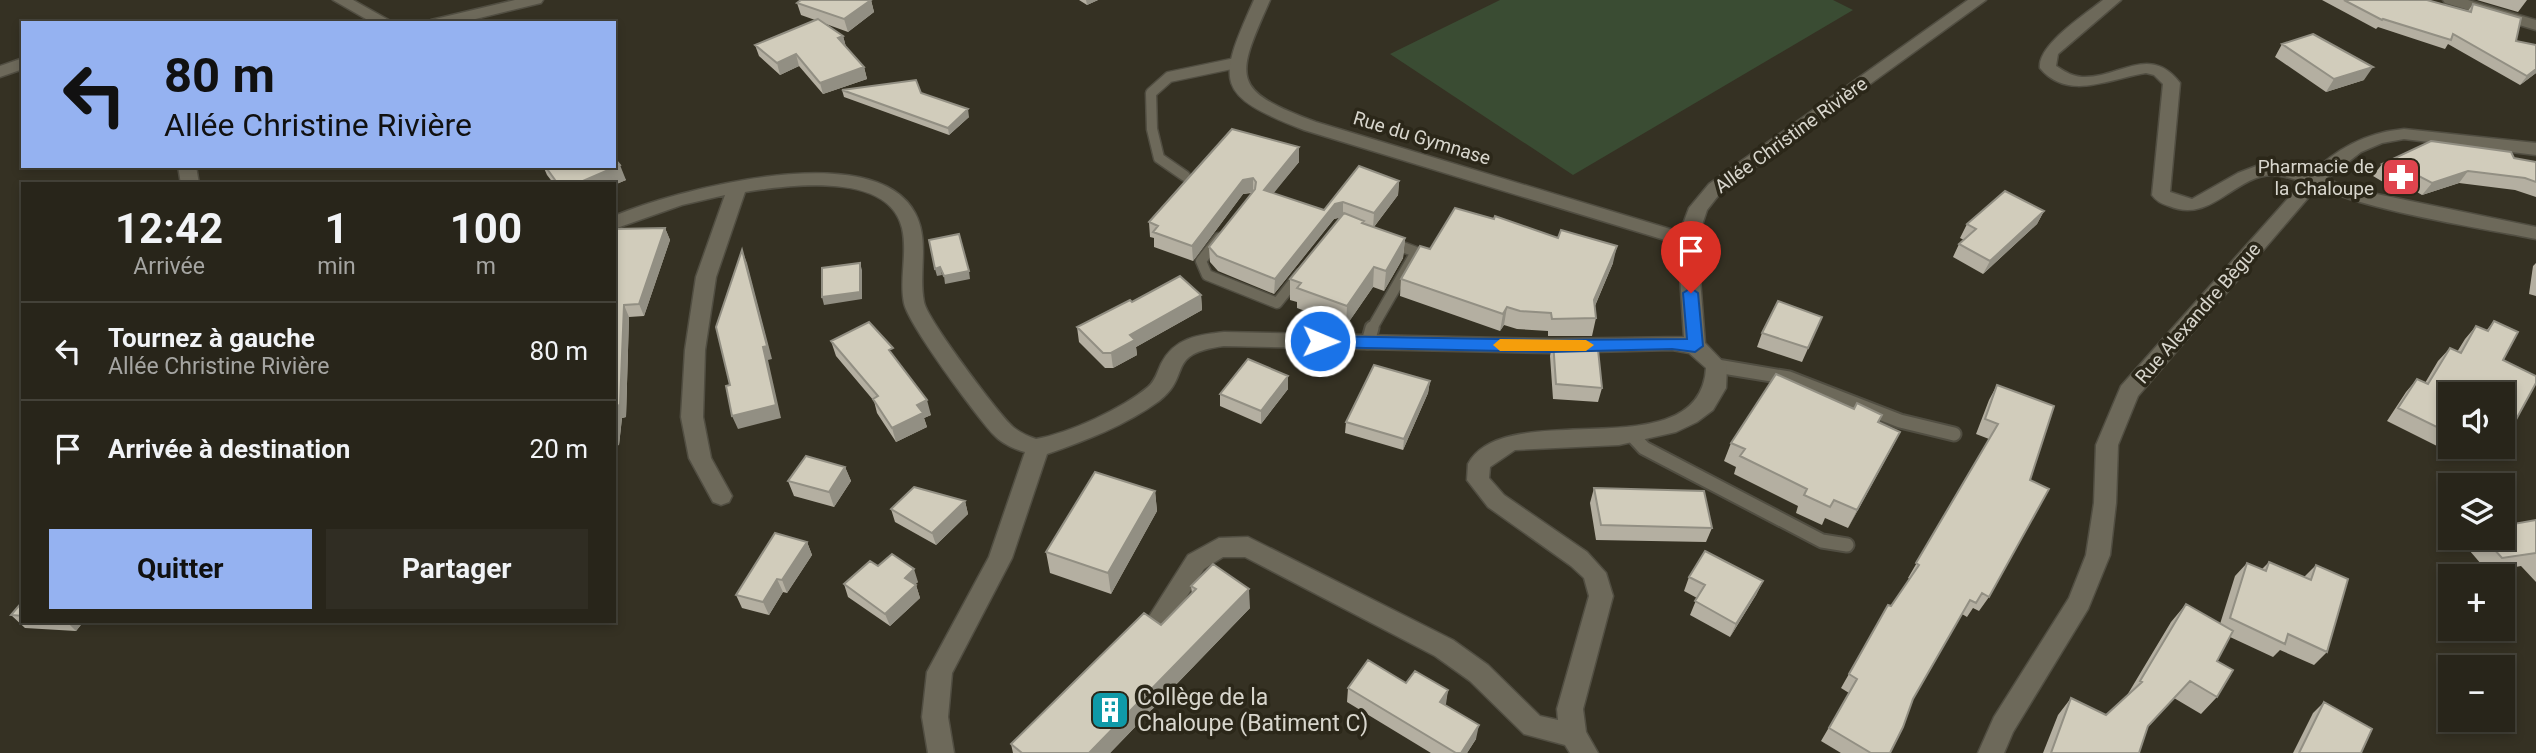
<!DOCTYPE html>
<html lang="fr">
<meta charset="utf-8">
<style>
body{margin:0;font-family:Roboto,sans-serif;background:#302d23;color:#f1f3f6;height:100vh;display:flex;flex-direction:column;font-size:26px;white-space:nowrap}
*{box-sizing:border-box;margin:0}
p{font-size:23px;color:#a5a5a2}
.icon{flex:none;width:38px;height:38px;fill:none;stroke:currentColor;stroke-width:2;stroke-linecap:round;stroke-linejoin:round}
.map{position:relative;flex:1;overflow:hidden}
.panel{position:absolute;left:21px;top:182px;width:595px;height:441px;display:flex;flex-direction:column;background:#28251a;border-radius:0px;box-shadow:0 4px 10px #0003,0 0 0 2px #444239}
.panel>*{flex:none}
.guide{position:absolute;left:21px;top:21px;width:595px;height:147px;border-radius:0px;box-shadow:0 4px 10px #0003,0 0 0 2px #444239;background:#95b2f1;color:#111;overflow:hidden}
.controls{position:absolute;left:2438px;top:382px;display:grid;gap:14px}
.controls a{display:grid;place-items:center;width:77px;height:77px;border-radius:0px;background:#28251a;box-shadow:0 4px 10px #0003,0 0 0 2px #444239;font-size:35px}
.pin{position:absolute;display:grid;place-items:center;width:60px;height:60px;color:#fff;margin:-72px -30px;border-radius:50% 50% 50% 0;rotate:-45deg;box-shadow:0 0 7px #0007}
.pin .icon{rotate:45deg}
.me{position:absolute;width:77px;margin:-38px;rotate:91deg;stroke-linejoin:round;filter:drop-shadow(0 0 5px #0008)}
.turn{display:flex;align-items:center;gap:24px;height:147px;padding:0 28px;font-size:32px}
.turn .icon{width:91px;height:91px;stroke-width:2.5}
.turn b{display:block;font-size:49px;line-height:60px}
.eta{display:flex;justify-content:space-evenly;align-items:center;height:119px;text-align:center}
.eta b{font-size:42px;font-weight:700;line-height:49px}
.primary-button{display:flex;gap:14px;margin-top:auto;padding:14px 28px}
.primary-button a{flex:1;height:80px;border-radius:0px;background:#95b2f1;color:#111;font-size:28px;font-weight:700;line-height:80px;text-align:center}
.primary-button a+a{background:#302d23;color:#f1f3f6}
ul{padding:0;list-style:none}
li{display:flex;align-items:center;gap:21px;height:98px;padding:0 28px;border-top:2px solid #444239}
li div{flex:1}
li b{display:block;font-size:26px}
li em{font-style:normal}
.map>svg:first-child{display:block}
.green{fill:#3a4c33}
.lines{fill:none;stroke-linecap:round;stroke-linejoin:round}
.lane-far1-casing{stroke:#514e42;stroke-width:13}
.lane-casing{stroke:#514e42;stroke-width:17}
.street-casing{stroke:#514e42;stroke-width:3}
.secondary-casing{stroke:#514e42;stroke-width:3}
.lane-far1{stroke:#6d695a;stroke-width:10}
.lane{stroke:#6d695a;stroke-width:13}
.street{fill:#6d695a;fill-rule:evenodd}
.secondary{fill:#6d695a;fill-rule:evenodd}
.wall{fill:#b4afa1}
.shaded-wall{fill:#928f83}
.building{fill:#d1ccbb;stroke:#928f83;stroke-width:2}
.route{fill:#1a73e8;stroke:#114b97;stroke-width:2}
.slow{fill:#f59e0b}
.labels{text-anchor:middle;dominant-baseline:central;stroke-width:7;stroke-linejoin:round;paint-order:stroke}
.street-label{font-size:19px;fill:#d8d6cd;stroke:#2b2719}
.poi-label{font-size:19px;fill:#d8d6cd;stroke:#2b2719;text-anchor:end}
.near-poi-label{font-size:23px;fill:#d8d6cd;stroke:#2b2719;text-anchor:start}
</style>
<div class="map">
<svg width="2536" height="753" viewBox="0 0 2536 753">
<rect width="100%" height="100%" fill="#353123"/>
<!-- green -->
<path class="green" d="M1500,0H1833L1853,10L1573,175L1390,54Z"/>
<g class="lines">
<defs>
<path id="lane-far1" d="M1185,176L1159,158L1152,129L1151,93L1169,77L1236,63
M1219,238L1201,261L1207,275L1277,303L1300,274
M1371,330L1416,252L1389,242"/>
<path id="lane" d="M1368,342L1372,328
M1717,366L1789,378L1900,421L1954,434
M1631,434L1644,448L1822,541L1847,545"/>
<path id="street" d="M333,0H353L394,23H373Z
M515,0H543L541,3L459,23H429L431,20Z
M1254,0H1270C1235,79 1230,90 1316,122L1680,232L1689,208L1709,184L1968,0H1986L1721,192L1707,210L1697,240L1705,343L1727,366L1726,388L1713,410L1697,422L1676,432L1619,445L1515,450L1490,467L1489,478L1504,495L1587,552L1606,573L1613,596L1583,709L1586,732L1598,753H1570L1565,745L1524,734L1470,681L1435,656L1245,557H1223L1204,569L1169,625L1160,628L1151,625L1148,618L1188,555L1219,538L1248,537L1453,640L1488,665L1540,716L1558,720L1557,709L1589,596L1584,578L1571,566L1488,507L1467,480L1468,464C1505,394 1700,472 1706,368L1689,353L1672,350L1551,353L1224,346C1164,354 1193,375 1159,401C1126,425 1085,441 1047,454L1012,558L952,673L948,717L954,753H928L922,717L927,672L989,557L1025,452C1014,449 1001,443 993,434C975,414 908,324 904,303C899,278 908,253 902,228C889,171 787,185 745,192L716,277L705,350L703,417L711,458L732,496L729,502L721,505L713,502L689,458L681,417L685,350L696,277L725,195L682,205L614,229V216C676,190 874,136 915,213C930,241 918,272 924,302C927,319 993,406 1009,423C1015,430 1027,436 1036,439C1069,433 1122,409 1148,387C1155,381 1157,373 1161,364C1174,338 1197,335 1224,332L1551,339L1684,337L1678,244L1304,130C1214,95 1217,83 1254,0Z
M2103,0H2121L2058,54L2056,66C2064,71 2071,76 2082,77C2118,79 2150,43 2180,83L2170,192L2192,199L2238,173L2259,165L2276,163L2362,191L2536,227V239C2476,227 2413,218 2353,200C2333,194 2291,175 2272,175C2234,176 2211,224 2169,206C2162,204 2156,201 2152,195L2163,84L2154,75L2146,73C2111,78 2068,102 2040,68C2037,45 2086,14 2103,0Z
M2443,0H2468L2536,20V30L2445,3Z
M23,58V69L0,77V66Z
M178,166H196L199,184H181Z"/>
<path id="secondary" d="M2404,129L2536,143V155L2404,139L2382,143L2361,152L2320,184L2138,396L2118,445L2116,503L2110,555L2088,609L2013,732L2004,753H1978L1994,717L2069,598L2086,555L2094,503L2096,445L2121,386L2308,176C2337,149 2364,133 2404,129Z"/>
</defs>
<!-- lane-far1 casing -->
<use href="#lane-far1" class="lane-far1-casing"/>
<!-- lane casing -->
<use href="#lane" class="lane-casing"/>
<!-- street casing -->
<use href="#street" class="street-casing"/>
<!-- secondary casing -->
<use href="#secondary" class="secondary-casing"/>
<!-- lane-far1 -->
<use href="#lane-far1" class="lane-far1"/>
<!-- lane -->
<use href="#lane" class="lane"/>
<!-- street -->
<use href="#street" class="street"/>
<!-- secondary -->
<use href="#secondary" class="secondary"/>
</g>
<!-- wall -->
<path class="wall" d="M871,0L874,12L848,32L826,24L843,36L846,47L864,67L867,79L823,94L799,66L780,75L759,56L755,45L815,20L801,15L797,3Z
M1079,0H1098L1087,5Z
M2322,0H2427L2468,11L2473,4L2516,41L2536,73L2520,85L2448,44L2445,49L2378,27L2376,29Z
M2477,0H2527L2518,12Z
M2282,44L2364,80L2326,92L2275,57Z
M842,90L969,117L949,135L844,97Z
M1299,147V162L1273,193L1324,210L1359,166L1399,181L1398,195L1374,227L1405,238L1403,258L1384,291L1373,287L1346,326L1297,308V302L1290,300V279L1341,217L1334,219L1274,294L1218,271L1210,262L1209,247L1252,193L1243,194L1193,261L1154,247V238L1150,237L1149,222Z
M2514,158L2536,162V197L2515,190L2459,183L2422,195L2410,188L2400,192L2373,176L2382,164Z
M543,166H614L626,180L614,185V184H554L547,175Z
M2044,211L2037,224L1983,274L1953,257L1959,244L1964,240L1960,238L1967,224Z
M1494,219L1613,263L1595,306L1596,318L1592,336H1548V331L1517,329L1504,325L1500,331L1400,296L1401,279L1430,249Z
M665,228L670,240L644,316L629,317L626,417L622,418L619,445L614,446V229Z
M2536,263V296L2529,294L2533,266Z
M1201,295L1202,310L1136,347L1137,355L1113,368H1105L1079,342L1077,327Z
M1822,317L1802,362L1757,347L1762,333Z
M2494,321L2503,360L2507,436L2502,441V394H2450V437L2447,435L2437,446L2387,421L2406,392L2417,379L2425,383L2438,361L2450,348L2457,352L2465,339L2476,326L2486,331Z
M831,341L895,358L931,415L924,418L927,427L896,442L877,413L874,401L836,356Z
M1553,341L1602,388L1598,402L1553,399L1550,356Z
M1288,376V389L1261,424L1220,406V394Z
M1430,381L1428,393L1403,450L1345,433L1346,422Z
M1997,385L2054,406L1989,597L1979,611L1973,608L1967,617L1962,614L1913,699L1890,753H1841L1821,741L1849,693L1841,688L1888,605L1891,606L1910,579L1908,578L1989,439L1976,434L1989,400Z
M1854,409L1882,415L1879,422L1900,432L1848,528L1825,518L1822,525L1796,513L1798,506L1734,474L1736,467L1724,461L1731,443Z
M845,467L851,481L834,507L794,496L788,481Z
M1594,488L1712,528L1706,542L1596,540L1590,503Z
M1155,491L1157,511L1111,594L1050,573L1046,552Z
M965,501L968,514L936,545L895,522L891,509Z
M2536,520V582L2521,566L2488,572L2463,543L2469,537H2502Z
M807,542L812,555L787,593L783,592L769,615L742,608L736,595Z
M2269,562L2304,577L2316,565L2327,652L2314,665L2280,650L2273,657L2230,637L2217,661V697L2201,714L2174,698L2148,727L2139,753H2043L2058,715L2071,698L2106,715L2126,697L2171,622L2186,604L2220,624L2235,576L2247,563L2262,569Z
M878,566L918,582L915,584L916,585L920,598L890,626L848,597L844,584Z
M1689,577L1763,581L1756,595L1730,637L1690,615L1697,598L1684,591Z
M1191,586L1250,608L1110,753H1013L1011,744L1161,625L1192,594Z
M23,601V621H84L76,631L25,628L11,615Z
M1406,683L1448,690L1445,705L1476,739L1467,753H1431L1347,702L1348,688Z
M2324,702L2361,753H2293L2313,713Z"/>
<!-- shaded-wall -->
<path class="shaded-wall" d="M871,0L874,12L848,32L844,19Z
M1086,0H1098L1087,5Z
M843,36L846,47L838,38Z
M796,54L799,66L780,75L777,63Z
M864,67L867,79L823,94L820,83Z
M2373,67L2364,80L2326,92L2334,79Z
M2536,69V73L2520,85L2527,76Z
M968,109L969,117L949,135L948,128Z
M1299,147V162L1264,205V190Z
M620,165L626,180L614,185V184H576Z
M2468,171L2459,183L2422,195L2432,183Z
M2419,176L2410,188L2400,192L2410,180Z
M1253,178V192L1243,194L1193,261L1192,246L1243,180Z
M1399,181L1398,195L1373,228L1374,213Z
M1343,202V217L1334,219L1274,294L1275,279L1335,204Z
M2044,211L2037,224L1983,274L1990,261Z
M665,228L670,240L644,316L639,304Z
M1405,238L1403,258L1384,291L1386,271Z
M1617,246L1613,263L1590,317L1594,300Z
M742,250L747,263L772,359L768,360L781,418L738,429L732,416Z
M860,263L862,270V299L824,305L822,297Z
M940,267L942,275L937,276L935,269Z
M1374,267L1373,287L1346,326L1347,306Z
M969,271L970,279L945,284L944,276Z
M1201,295L1202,310L1136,347L1137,355L1113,368L1111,353L1130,335Z
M624,305L629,317L626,417L622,418L619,445L614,446V425Z
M1507,307L1504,325L1500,331L1503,314Z
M1288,376V389L1261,424V411Z
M1430,381L1428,393L1403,450L1404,439Z
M927,400L931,415L924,418L927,427L896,442L892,428L917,405Z
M1900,432L1891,450L1848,528L1857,510Z
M845,467L851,481L834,507L829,492Z
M1155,491L1157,511L1111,594L1108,573Z
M965,501L968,514L936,545L932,533Z
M807,542L812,555L787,593L782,580Z
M914,569L918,582L909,590L905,578Z
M777,579L783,592L769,615L763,602Z
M1763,581L1756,595L1730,637L1736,624Z
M916,585L920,598L890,626L885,614Z
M1249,589L1250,608L1110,753H1089Z
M66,621H84L76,631Z
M1448,690L1446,704L1437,716L1440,702Z
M1479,725L1476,739L1467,753H1461Z"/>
<!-- building -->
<path class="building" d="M801,0H871L844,19L797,3Z
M2344,0H2427L2471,12L2473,4L2521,18L2516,41L2536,45V69L2527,76L2453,34L2451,40L2383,19L2382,20Z
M818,19L843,36L838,38L864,67L820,83L796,54L777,63L755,45Z
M2313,34L2373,67L2334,79L2282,44Z
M916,80L921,93L968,109L948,128L842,90Z
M1232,129L1299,147L1264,190L1324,210L1359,166L1399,181L1374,213L1343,202L1335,204L1275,279L1217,256L1209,247L1255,189L1256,182L1253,178L1243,180L1192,246L1153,232L1158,226L1149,222Z
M2431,141L2511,152L2514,158L2536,162V182L2525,178L2468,171L2432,183L2419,176L2410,180L2382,164Z
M614,158L620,165L576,184H558L545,166H614Z
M2005,191L2044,211L1990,261L1959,244L1976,229L1967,224Z
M1455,208L1494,219L1495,216L1558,238L1561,230L1617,246L1594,300L1596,318L1552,319L1551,313L1520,311L1507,307L1503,314L1401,279L1420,246L1430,249Z
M1344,213L1364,221L1362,223L1405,238L1386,271L1374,267L1347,306L1297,288L1301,283L1290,279Z
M665,228L639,304L624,305L620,405L616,406L614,425V229Z
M959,234L969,271L944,276L940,267L935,269L929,240Z
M742,250L767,346L763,347L776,405L732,416L726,386L730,385L716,327Z
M860,263V292L822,297V268Z
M1180,276L1201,295L1130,335L1135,340L1111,353H1103L1077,327L1130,300L1132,302Z
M1778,301L1822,317L1808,348L1762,333Z
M2494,321L2518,332L2503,360L2536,376V383L2507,436L2502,433V394H2450V431L2449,433L2398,408L2417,379L2428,384L2450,348L2461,353L2476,326L2488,331Z
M869,322L893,348L889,350L927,400L917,405L923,413L892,428L873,399L878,396L831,341Z
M1597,340L1602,388L1556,384L1553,341Z
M1248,359L1288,376L1261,411L1220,394Z
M1374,365L1430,381L1404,439L1346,422Z
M1776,374L1854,409L1857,403L1882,415L1878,422L1900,432L1857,510L1834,500L1830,507L1804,495L1807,489L1740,456L1745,449L1731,443Z
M1997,385L2054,406L2030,480L2049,489L1989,597L1982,593L1976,603L1970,600L1913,699L1903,727L1890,753H1871L1829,728L1857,679L1849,674L1888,605L1891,606L1919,565L1916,563L1998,424L1985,419Z
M806,456L845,467L829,492L788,481Z
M1095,472L1155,491L1108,573L1046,552Z
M914,487L965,501L932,533L891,509Z
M1594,488L1704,491L1712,528L1601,525Z
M2536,520V553L2502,558L2483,537H2502V526Z
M775,533L807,542L782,580L777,579L763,602L736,595Z
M1705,551L1763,581L1736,624L1695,601L1705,585L1689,577Z
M892,554L914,569L905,578L916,585L885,614L844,584L870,561L878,566Z
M2269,562L2311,580L2316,565L2348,579L2327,652L2288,634L2285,644L2230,618L2247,563L2266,571Z
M1213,564L1249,589L1089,753H1022L1011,744L1144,613L1161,625L1196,589L1191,586Z
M23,601V616L11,615Z
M2186,604L2233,631L2217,661L2233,670L2217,697L2190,681L2148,726L2139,753H2051L2071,698L2106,715L2142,682L2140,681Z
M1368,660L1406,683L1415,671L1448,690L1440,702L1479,725L1461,753H1456L1348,688Z
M2324,702L2372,729L2361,753H2299Z"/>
<!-- route -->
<path class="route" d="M1691,288L1698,293L1703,346L1695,352L1672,349L1550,352L1320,347L1312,341L1320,336L1550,340L1687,339L1683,293Z"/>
<!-- slow -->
<path class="slow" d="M1500,339L1586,340L1594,345L1586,351H1500L1493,345Z"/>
<!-- icons -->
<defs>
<symbol id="pharmacy-square" viewBox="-11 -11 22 22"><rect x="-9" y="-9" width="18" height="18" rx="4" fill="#e0444e" stroke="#2b2719"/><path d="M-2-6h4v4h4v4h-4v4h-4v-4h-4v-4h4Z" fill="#fff"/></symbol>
<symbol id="building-square" viewBox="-11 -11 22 22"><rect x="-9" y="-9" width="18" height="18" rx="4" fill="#0f9aa8" stroke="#2b2719"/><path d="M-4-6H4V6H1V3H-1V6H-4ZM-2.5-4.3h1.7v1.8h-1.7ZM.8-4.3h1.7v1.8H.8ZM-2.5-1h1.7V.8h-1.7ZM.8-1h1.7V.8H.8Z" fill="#fff"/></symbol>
</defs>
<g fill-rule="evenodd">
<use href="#pharmacy-square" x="2379" y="155" width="44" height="44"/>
<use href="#building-square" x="1088" y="688" width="44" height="44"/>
</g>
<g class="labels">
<!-- street labels -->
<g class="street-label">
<text transform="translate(1791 135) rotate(-36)">Allée Christine Rivière</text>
<text transform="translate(1422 138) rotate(17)">Rue du Gymnase</text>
<text transform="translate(2198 313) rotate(-49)">Rue Alexandre Bègue</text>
</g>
<!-- poi labels -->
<g class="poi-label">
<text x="2374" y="166">Pharmacie de<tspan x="2374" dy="22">la Chaloupe</tspan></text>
</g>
<!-- near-poi labels -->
<g class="near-poi-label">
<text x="1137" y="697">Collège de la<tspan x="1137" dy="26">Chaloupe (Batiment C)</tspan></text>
</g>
</g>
</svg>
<div class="controls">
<a><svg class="icon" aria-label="sound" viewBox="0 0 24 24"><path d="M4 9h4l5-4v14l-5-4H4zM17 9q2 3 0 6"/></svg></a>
<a><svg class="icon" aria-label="layers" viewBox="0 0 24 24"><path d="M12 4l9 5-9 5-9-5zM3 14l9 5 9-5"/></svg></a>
<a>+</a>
<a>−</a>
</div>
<div class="pin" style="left:1691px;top:293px;background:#d93025"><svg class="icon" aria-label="arrive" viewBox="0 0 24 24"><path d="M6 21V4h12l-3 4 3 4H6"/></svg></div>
<svg class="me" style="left:1320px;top:341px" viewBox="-20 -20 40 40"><circle r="17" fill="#1a73e8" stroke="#fff" stroke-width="3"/><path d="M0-11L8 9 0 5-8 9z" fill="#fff"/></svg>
<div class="guide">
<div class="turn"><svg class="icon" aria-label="left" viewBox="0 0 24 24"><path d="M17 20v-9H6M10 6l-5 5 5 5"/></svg><div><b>80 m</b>Allée Christine Rivière</div></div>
</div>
<section class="panel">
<div class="eta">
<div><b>12:42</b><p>Arrivée</p></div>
<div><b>1</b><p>min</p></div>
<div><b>100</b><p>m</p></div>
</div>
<ul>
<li><svg class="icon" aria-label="left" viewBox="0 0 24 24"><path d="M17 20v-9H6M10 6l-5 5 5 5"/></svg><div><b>Tournez à gauche</b><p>Allée Christine Rivière</p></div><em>80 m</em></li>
<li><svg class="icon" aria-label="arrive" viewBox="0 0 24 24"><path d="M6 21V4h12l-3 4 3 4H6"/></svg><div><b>Arrivée à destination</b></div><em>20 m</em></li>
</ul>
<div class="primary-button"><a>Quitter</a><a>Partager</a></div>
</section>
</div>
